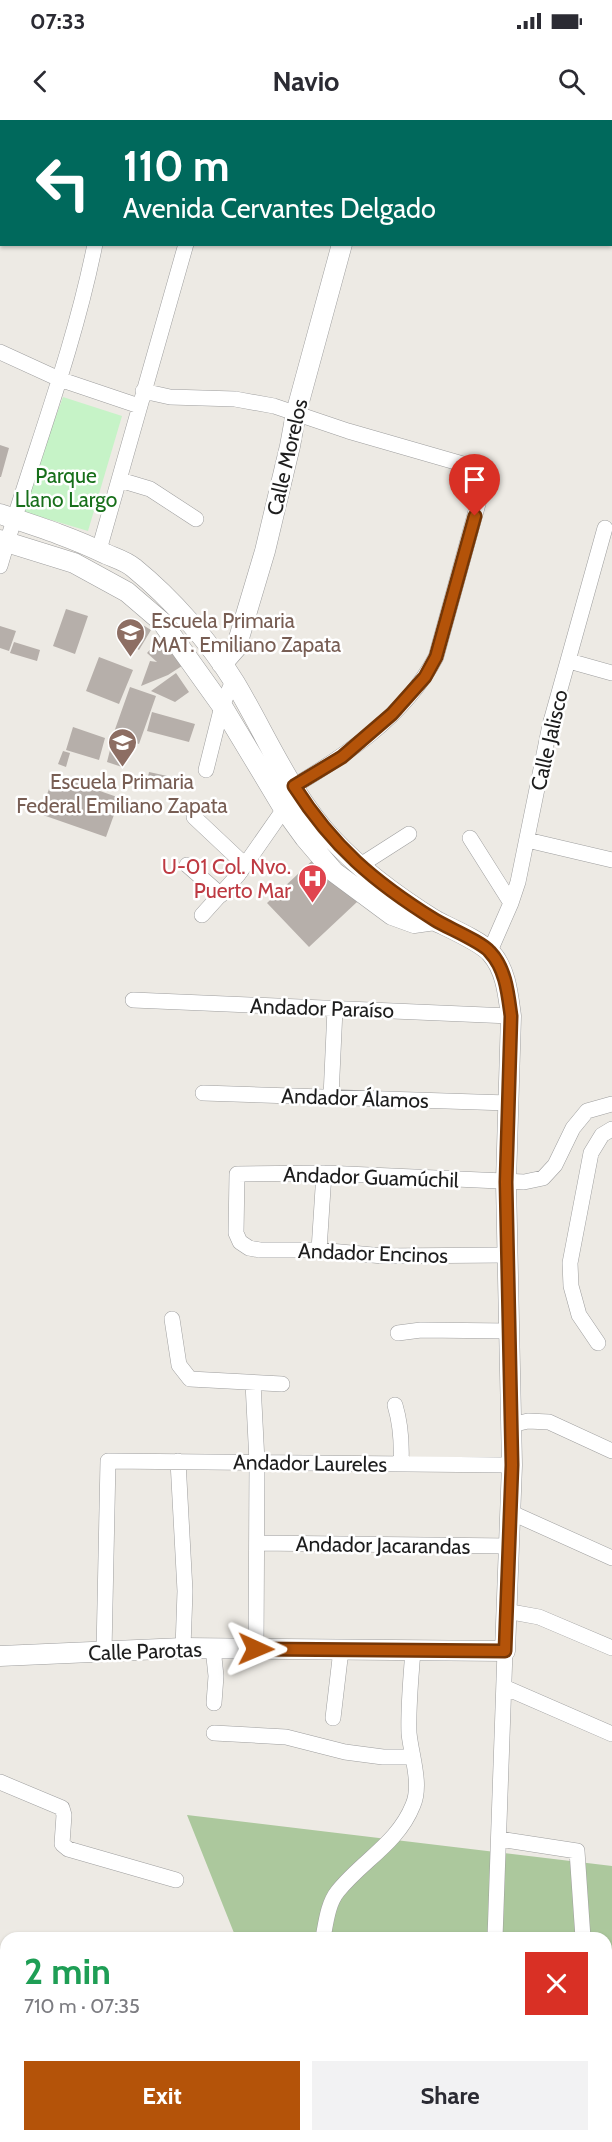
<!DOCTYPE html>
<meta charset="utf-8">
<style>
body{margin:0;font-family:Cabin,sans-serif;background:#f2f2f3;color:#2b2b33;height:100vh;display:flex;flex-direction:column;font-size:22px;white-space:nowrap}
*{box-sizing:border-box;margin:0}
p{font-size:20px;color:#7c7c81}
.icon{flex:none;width:33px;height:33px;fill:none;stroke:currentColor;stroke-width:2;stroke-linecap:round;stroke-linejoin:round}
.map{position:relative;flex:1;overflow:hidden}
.side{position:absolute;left:0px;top:1812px;width:612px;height:210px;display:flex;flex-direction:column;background:#fff;border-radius:18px 18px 0 0;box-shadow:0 2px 4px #0004}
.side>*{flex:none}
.guide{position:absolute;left:0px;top:0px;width:612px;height:126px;box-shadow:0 2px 4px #0004;background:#00695c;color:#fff;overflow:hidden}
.pin{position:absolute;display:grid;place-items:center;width:51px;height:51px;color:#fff;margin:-62px -26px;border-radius:50% 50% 50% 0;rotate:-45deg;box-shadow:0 0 6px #0007}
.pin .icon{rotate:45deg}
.me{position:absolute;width:66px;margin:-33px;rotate:91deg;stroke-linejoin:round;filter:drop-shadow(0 0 4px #0008)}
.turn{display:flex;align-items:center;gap:21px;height:126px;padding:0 24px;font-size:27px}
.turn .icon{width:78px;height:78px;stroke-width:2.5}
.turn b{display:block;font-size:42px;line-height:51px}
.round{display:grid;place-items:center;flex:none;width:63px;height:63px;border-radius:0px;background:#f2f2f3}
.overview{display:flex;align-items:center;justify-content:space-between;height:102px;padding:0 24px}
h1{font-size:36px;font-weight:700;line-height:45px;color:#1e9e55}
.button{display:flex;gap:12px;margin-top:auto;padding:12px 24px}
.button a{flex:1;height:69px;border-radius:0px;background:#b45309;color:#fff;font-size:24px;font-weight:700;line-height:69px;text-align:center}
.button a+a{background:#f2f2f3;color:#2b2b33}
.status{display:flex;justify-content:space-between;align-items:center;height:42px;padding:0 30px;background:#fff;direction:ltr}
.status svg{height:16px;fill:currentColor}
header{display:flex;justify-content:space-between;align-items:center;height:78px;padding:0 24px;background:#fff;font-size:27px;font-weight:700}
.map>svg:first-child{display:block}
.forest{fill:#acc89d}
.park{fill:#c6f3c7}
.building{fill:#b6afaa}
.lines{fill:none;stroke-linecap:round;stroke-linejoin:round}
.minor-casing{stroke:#9e9e9e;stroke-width:16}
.tertiary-casing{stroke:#9e9e9e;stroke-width:21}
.minor{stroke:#fff;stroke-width:15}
.tertiary{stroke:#fff;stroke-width:20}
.route-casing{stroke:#753606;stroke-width:15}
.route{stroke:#b45309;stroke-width:10}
.labels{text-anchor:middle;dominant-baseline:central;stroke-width:5;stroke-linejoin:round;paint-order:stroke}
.street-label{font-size:21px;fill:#1d1d1d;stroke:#fff}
.park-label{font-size:21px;fill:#176f1a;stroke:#fff}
.education-label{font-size:21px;fill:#785e54;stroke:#fff;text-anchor:start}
.health-label{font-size:21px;fill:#be3a42;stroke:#fff;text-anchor:end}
</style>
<div class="status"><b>07:33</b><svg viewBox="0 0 49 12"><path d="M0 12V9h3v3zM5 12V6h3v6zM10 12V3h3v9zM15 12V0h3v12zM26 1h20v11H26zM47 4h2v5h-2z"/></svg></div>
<header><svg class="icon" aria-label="back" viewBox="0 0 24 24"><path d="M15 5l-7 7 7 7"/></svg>Navio<svg class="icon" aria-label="search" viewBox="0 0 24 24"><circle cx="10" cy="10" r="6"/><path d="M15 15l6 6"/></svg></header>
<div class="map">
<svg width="612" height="2022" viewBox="0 0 612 2022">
<rect width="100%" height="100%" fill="#edeae4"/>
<!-- forest -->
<path class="forest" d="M187,1695L612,1746V2022H318L316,2016H606V1818H236Z"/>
<!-- park -->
<path class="park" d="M63,277L122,296L88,411L21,391Z"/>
<!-- building -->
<path class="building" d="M0,325L9,328L1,357H0Z
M66,489L88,496L75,534L53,526Z
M133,499L151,510L139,530L120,518Z
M0,506L16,511L9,531L0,528Z
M158,521L185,544L168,555L141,566L150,541L157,542L147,533Z
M14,522L40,530L37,541L10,533Z
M99,537L133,550L119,584L86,571Z
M176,553L189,572L175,582L151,571Z
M130,567L156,576L139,624L113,615Z
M152,592L195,604L189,622L147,611Z
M73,607L105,618L99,640L66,630Z
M111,626L127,631L122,647L107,642Z
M63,631L70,633L66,647L58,644Z
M149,652L172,657L169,671L146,667Z
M54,655L120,678L106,717L40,694Z
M315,738L357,782L309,827L267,783Z"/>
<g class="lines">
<defs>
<path id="minor" d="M535,0L539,2
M120,2L121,0
M610,85L612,86
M0,232L59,259L139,286
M143,271L170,277L235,279L274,286L348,311L487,351L436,537C404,598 342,638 284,672
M120,360L150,369L196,399
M99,430L186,124
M0,446C31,339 73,234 95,124
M569,541L612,553
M206,650L222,586L233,561
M194,697L245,745
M470,718L511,783
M527,720L612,740
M187,745L221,775
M359,746L409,714
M202,795L238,755L284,689
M490,831L511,783L518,762L550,605L605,408
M133,880L511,896
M203,973L508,983
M331,977L335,889
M319,1130L324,1053
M507,1135L383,1136L319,1130H260L249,1128L240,1122L236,1113L237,1054L324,1053L524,1062L543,1058L555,1045L573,1008L587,991L612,984
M172,1199L179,1245L190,1259L282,1264
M398,1213L421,1210L509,1211
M598,1223L579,1195L571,1166L570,1143L591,1033L602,1015L612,1009
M253,1263L257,1342L256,1529
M395,1285C401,1305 402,1323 401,1344
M511,1305L528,1301L549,1302L612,1331
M178,1341L185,1471L183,1528
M510,1392L612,1438
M257,1423L509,1426
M506,1491L539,1497L612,1528
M213,1528L216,1556L214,1583
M104,1532L108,1341L512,1345
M504,1567L612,1614
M333,1598L341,1530
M214,1613L286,1617L345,1632L383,1637H412
M0,1662L62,1688L64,1695L62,1724L68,1729L176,1760
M499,1719L577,1731L583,1818
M323,1818C326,1802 328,1783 338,1771C363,1740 398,1723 413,1685C422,1664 411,1635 409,1613C408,1586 411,1558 413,1530
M495,1818L505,1531
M506,2016L521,2022
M413,2022L421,2016
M574,2022V2016"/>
<path id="tertiary" d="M377,2L378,0
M0,394C36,406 71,417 106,434C115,438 126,441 134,448C172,479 209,521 235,563C266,615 291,676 333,720C363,752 399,778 436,801C450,808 482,822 491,833C506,850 508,874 511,896L506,1062L512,1345L505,1531L183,1528L0,1536
M0,420L74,443L127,472L162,502L222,586L284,689L305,718L334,752L392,795L414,803L435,800
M222,544L236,528L265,431L290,326L296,293L342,124"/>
</defs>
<!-- minor casing -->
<use href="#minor" class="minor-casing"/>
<!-- tertiary casing -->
<use href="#tertiary" class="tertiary-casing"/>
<!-- minor -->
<use href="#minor" class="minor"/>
<!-- tertiary -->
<use href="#tertiary" class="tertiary"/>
</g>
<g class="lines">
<defs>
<path id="route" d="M256,1529L505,1531L512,1345L506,1062L511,896C508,874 506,849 490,832C482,822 448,808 435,800C374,762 333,727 294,666L342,637L392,594L425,557L436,537L475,396"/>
</defs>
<!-- route casing -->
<use href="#route" class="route-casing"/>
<!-- route -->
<use href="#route" class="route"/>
</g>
<!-- icons -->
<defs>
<symbol id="school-pin" viewBox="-11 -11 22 30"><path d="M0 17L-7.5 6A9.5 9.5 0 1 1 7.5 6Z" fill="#8d6e63" stroke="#fff"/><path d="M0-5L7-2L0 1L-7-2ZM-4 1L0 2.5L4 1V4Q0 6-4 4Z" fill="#fff"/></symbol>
<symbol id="hospital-pin" viewBox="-11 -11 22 30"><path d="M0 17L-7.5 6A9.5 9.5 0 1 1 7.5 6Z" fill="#e0444e" stroke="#fff"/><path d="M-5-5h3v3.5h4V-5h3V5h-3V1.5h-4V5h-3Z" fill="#fff"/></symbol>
</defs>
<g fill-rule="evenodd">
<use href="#school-pin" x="114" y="496" width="33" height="45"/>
<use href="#school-pin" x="106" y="606" width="33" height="45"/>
<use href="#hospital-pin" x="296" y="742" width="33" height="45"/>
</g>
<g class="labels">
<!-- street labels -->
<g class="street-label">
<text transform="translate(287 337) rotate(-77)">Calle Morelos</text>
<text transform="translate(549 620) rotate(-77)">Calle Jalisco</text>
<text transform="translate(322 888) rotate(2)">Andador Paraíso</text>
<text transform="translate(355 978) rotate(2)">Andador Álamos</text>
<text transform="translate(371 1057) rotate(2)">Andador Guamúchil</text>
<text transform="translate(373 1133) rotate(2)">Andador Encinos</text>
<text transform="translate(310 1343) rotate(1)">Andador Laureles</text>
<text transform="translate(383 1425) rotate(1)">Andador Jacarandas</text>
<text transform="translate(145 1531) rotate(-2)">Calle Parotas</text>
</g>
<!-- park labels -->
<g class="park-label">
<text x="66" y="355">Parque<tspan x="66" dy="24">Llano Largo</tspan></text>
</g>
<!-- education labels -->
<g class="education-label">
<text x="151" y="500">Escuela Primaria<tspan x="151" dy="24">MAT. Emiliano Zapata</tspan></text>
<text x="122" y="661" text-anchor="middle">Escuela Primaria<tspan x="122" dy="24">Federal Emiliano Zapata</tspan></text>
</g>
<!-- health labels -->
<g class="health-label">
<text x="291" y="746">U-01 Col. Nvo.<tspan x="291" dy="24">Puerto Mar</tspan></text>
</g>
</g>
</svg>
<div class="pin" style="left:475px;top:396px;background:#d93025"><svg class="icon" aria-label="arrive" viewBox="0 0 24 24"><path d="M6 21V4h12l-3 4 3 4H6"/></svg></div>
<svg class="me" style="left:256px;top:1529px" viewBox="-20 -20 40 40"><path d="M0-17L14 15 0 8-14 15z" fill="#b45309" stroke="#fff" stroke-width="4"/></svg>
<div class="guide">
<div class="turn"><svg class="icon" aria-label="left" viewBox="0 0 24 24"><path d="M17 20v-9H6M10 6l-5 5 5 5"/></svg><div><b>110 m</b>Avenida Cervantes Delgado</div></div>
</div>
<section class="side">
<div class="overview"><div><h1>2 min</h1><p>710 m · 07:35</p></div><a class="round" style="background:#d93025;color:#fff"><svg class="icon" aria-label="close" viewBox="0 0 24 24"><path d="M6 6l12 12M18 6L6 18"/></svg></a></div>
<div class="button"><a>Exit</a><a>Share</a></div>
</section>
</div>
